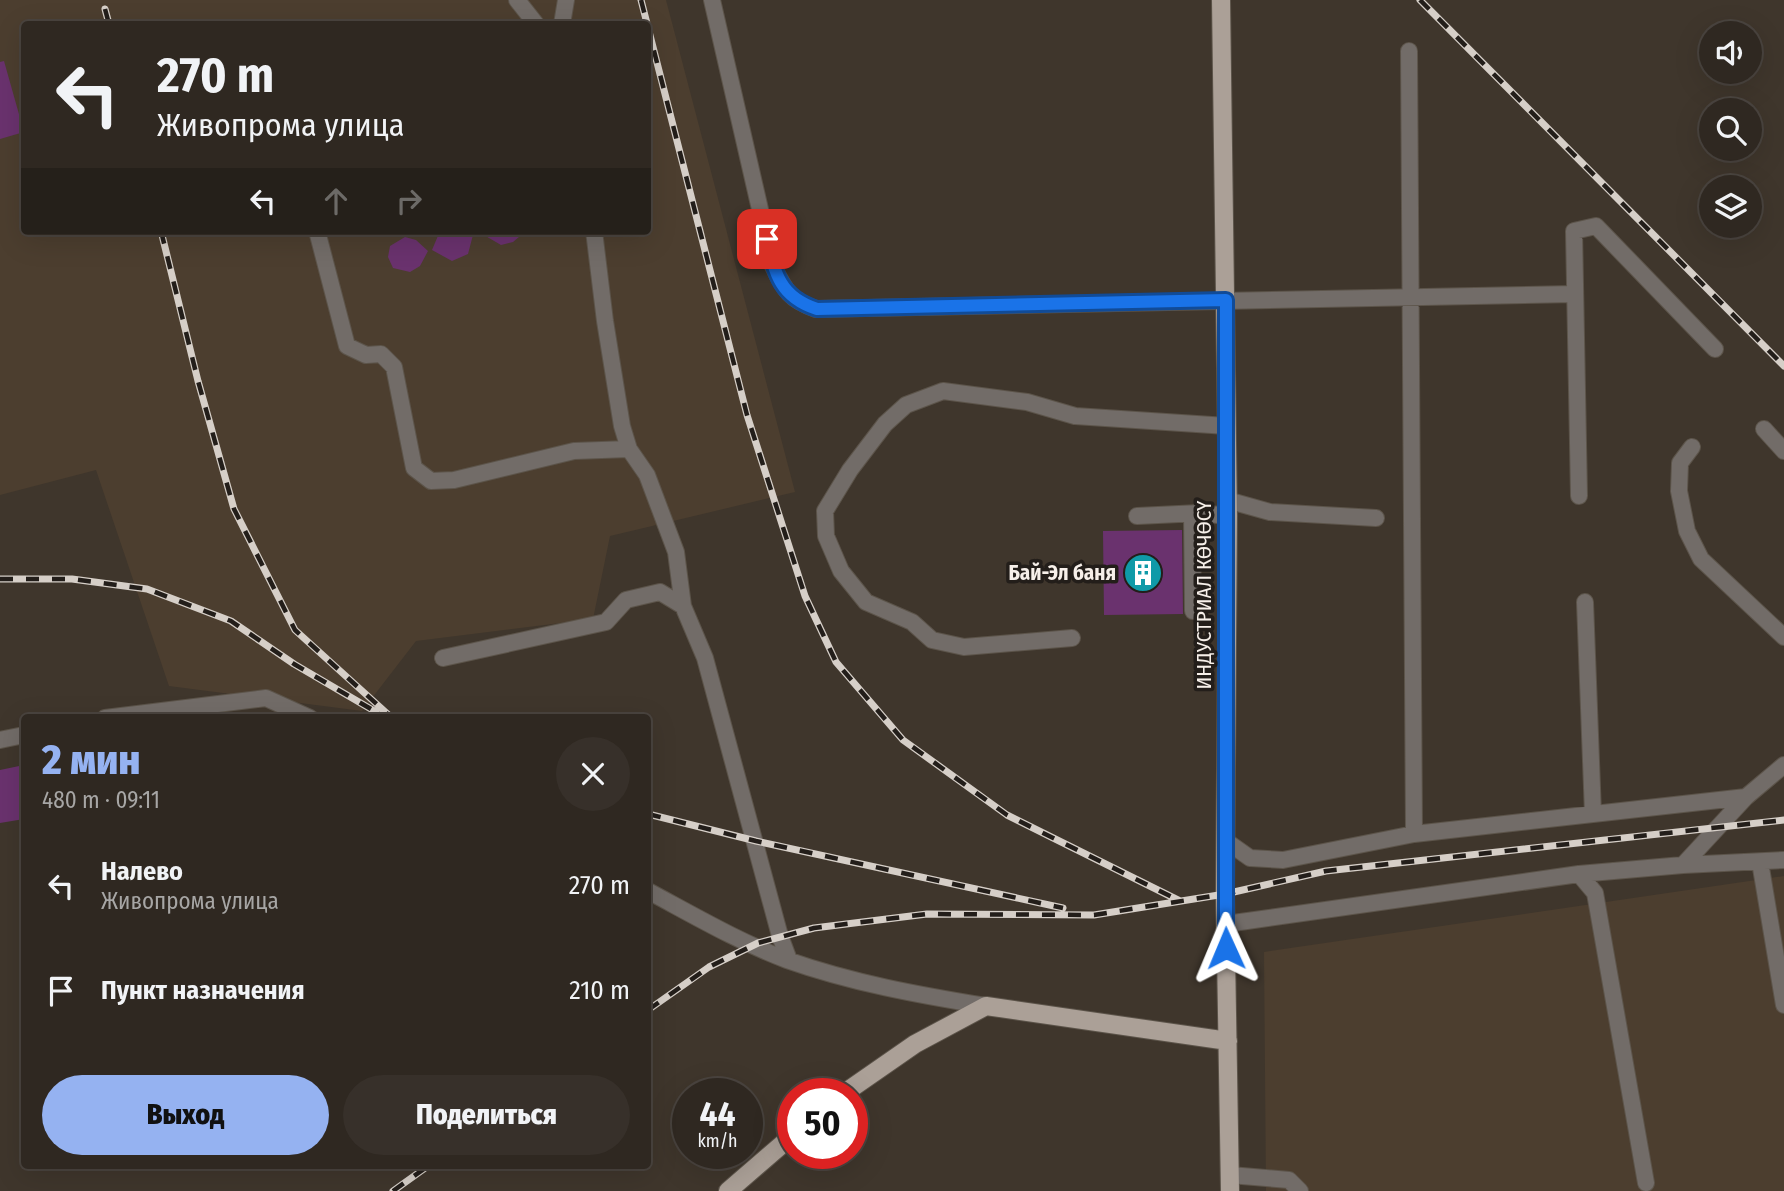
<!DOCTYPE html>
<html lang="ru">
<meta charset="utf-8">
<style>
body{margin:0;font-family:"Fira Sans Condensed",sans-serif;background:#37302a;color:#f1f3f6;height:100vh;display:flex;flex-direction:column;font-size:26px;white-space:nowrap}
*{box-sizing:border-box;margin:0}
p{font-size:23px;color:#a7a6a5}
.icon{flex:none;width:38px;height:38px;fill:none;stroke:currentColor;stroke-width:2;stroke-linecap:round;stroke-linejoin:round}
.map{position:relative;flex:1;overflow:hidden}
.side{position:absolute;left:21px;top:714px;width:630px;height:455px;display:flex;flex-direction:column;background:#2f2821;border-radius:7px;box-shadow:0 7px 28px #0002,0 0 0 2px #4a443f}
.side>*{flex:none}
.top-card{position:absolute;left:21px;top:21px;width:630px;height:214px;border-radius:7px;box-shadow:0 7px 28px #0002,0 0 0 2px #4a443f;background:#2f2821;color:#f1f3f6;overflow:hidden}
.buttons{position:absolute;left:1699px;top:21px;display:grid;gap:14px}
.buttons a{display:grid;place-items:center;width:63px;height:63px;border-radius:50%;background:#2f2821;box-shadow:0 7px 28px #0002,0 0 0 2px #4a443f;font-size:35px}
.speed{position:absolute;left:672px;top:1078px;display:flex;gap:14px;font-size:35px;font-weight:700;text-align:center}
.speed>*{display:grid;place-content:center;width:91px;height:91px;border-radius:50%;background:#2f2821;box-shadow:0 7px 28px #0002,0 0 0 2px #4a443f;line-height:1}
.speed small{font-size:18px;font-weight:400}
.speed .limit{border:10px solid #d22;background:#fff;color:#111}
.pin{position:absolute;display:grid;place-items:center;width:60px;height:60px;color:#fff;margin:-30px;border-radius:14px;box-shadow:0 4px 10px #0006}
.me{position:absolute;width:77px;margin:-38px;rotate:359deg;stroke-linejoin:round;filter:drop-shadow(0 0 5px #0008)}
.turn{display:flex;align-items:center;gap:24px;height:147px;padding:0 21px;font-size:32px}
.turn .icon{width:91px;height:91px;stroke-width:2.5}
.turn b{display:block;font-size:49px;line-height:60px}
.lanes{display:flex;align-items:center;height:66px;padding:0 21px;background:#0003;justify-content:center;gap:35px;direction:ltr}
.lanes .off{opacity:.35}
.round{display:grid;place-items:center;flex:none;width:74px;height:74px;border-radius:37px;background:#37302a}
.headline{display:flex;align-items:center;justify-content:space-between;height:119px;padding:0 21px}
h1{font-size:42px;font-weight:800;line-height:52px;color:#95b2f1}
.cta{display:flex;gap:14px;margin-top:auto;padding:14px 21px}
.cta a{flex:1;height:80px;border-radius:42px;background:#95b2f1;color:#111;font-size:28px;font-weight:800;line-height:80px;text-align:center}
.cta a+a{background:#37302a;color:#f1f3f6}
ul{padding:0;list-style:none}
li{display:flex;align-items:center;gap:21px;height:105px;padding:0 21px}
li div{flex:1}
li b{display:block;font-size:26px}
li em{font-style:normal}
.map>svg:first-child{display:block}
.built{fill:#4c3e2f;fill-rule:evenodd}
.building{fill:#6a326e}
.lines{fill:none;stroke-linecap:round;stroke-linejoin:round}
.minor-casing{stroke:#5c544a;stroke-width:18}
.major-casing{stroke:#5c544a;stroke-width:20}
.minor{stroke:#726c68;stroke-width:16}
.major{stroke:#aba097;stroke-width:18}
.rail-casing{stroke:#d6cfc8;stroke-width:7}
.rail{stroke:#231e1a;stroke-width:4.5;stroke-dasharray:13;stroke-linecap:butt}
.route-casing{stroke:#114b97;stroke-width:18}
.route{stroke:#1a73e8;stroke-width:12}
.labels{text-anchor:middle;dominant-baseline:central;stroke-width:7;stroke-linejoin:round;paint-order:stroke}
.poi-label{font-size:21px;font-weight:bold;fill:#f7f0ea;stroke:#231e1a;text-anchor:end}
.street-label{font-size:21px;fill:#f7f0ea;stroke:#231e1a}
</style>
<div class="map">
<svg width="1784" height="1191" viewBox="0 0 1784 1191">
<rect width="100%" height="100%" fill="#3f362c"/>
<!-- built -->
<path class="built" d="M0,0H666L795,492L610,536L593,619L416,641L362,711L169,686L96,470L0,495ZM24,24H648V231H24Z
M1784,876V1191H1266L1264,952Z"/>
<!-- building -->
<path class="building" d="M4,61L24,132L0,139V62Z
M440,231H474L468,254L452,261L432,250Z
M477,231H526L513,242L501,245Z
M405,237L416,240L428,251L420,266L410,272L393,268L388,257L390,246Z
M1182,530L1183,614L1104,615L1103,531Z
M24,765V819L0,823V770Z"/>
<g class="lines">
<defs>
<path id="minor" d="M517,0L536,24
M712,0L773,266C785,291 790,300 816,309L1574,294
M562,24L566,0
M1409,51L1414,834
M317,231L347,346L366,355L381,354L394,367L414,468L431,481L454,480L574,451L629,449
M594,231L605,321L622,426L629,449L647,475L676,552L683,606
M1764,429L1784,451
M1692,447L1680,463L1679,491L1687,531L1701,559L1784,637
M1579,496L1574,231L1596,226L1715,349
M1227,500L1270,512L1376,518
M1192,514L1193,611
M1137,516L1200,513L1228,516
M1585,602L1593,814
M1072,638L964,647L932,640L912,622L866,602L841,571L826,536L825,511L850,470L885,424L906,405L943,391L1027,402L1075,416L1227,426
M443,658L606,622L626,600L660,592L683,606L705,658L780,936L789,960
M105,718L266,698L310,718
M0,740L24,735
M1226,841L1250,858L1283,860L1414,834L1746,797
M1760,862L1784,1005
M1683,865L1746,797L1784,765
M1579,874L1595,893L1646,1183
M648,891C693,915 739,942 787,960C852,983 919,995 986,1006
M1226,924L1579,874L1683,865L1784,860
M1230,1175L1289,1180L1300,1191"/>
<path id="major" d="M1221,0L1228,516L1225,894L1230,1191
M843,1094L915,1044L986,1006L1228,1041
M728,1191L793,1135"/>
</defs>
<!-- minor casing -->
<use href="#minor" class="minor-casing"/>
<!-- major casing -->
<use href="#major" class="major-casing"/>
<!-- minor -->
<use href="#minor" class="minor"/>
<!-- major -->
<use href="#major" class="major"/>
<defs>
<path id="rail" d="M641,0L747,415L805,596L836,662L903,740L1007,815L1180,901
M1420,0L1784,366
M105,9L109,24
M161,231L198,381L234,509L295,630L392,718
M0,579H72L147,589L231,621L294,664L376,712
M648,814L756,841L1063,908
M648,1010L709,967L758,943L814,928L927,914L1094,915L1225,894L1326,871L1784,820
M393,1191L428,1166"/>
</defs>
<!-- rail casing -->
<use href="#rail" class="rail-casing"/>
<!-- rail -->
<use href="#rail" class="rail"/>
</g>
<g class="lines">
<defs>
<path id="route" d="M767,239C775,274 780,297 817,309L1226,300V948"/>
</defs>
<!-- route casing -->
<use href="#route" class="route-casing"/>
<!-- route -->
<use href="#route" class="route"/>
</g>
<!-- icons -->
<defs>
<symbol id="building-disc" viewBox="-11 -11 22 22"><circle r="9.5" fill="#0f9aa8" stroke="#231e1a"/><path d="M-4-6H4V6H1V3H-1V6H-4ZM-2.5-4.3h1.7v1.8h-1.7ZM.8-4.3h1.7v1.8H.8ZM-2.5-1h1.7V.8h-1.7ZM.8-1h1.7V.8H.8Z" fill="#fff"/></symbol>
</defs>
<g fill-rule="evenodd">
<use href="#building-disc" x="1121" y="551" width="44" height="44"/>
</g>
<g class="labels">
<!-- poi labels -->
<g class="poi-label">
<text x="1116" y="573">Бай-Эл баня</text>
</g>
<!-- street labels -->
<g class="street-label">
<text transform="translate(1204 595) rotate(-90)">ИНДУСТРИАЛ КӨЧӨСҮ</text>
</g>
</g>
</svg>
<div class="buttons">
<a><svg class="icon" aria-label="sound" viewBox="0 0 24 24"><path d="M4 9h4l5-4v14l-5-4H4zM17 9q2 3 0 6"/></svg></a>
<a><svg class="icon" aria-label="search" viewBox="0 0 24 24"><circle cx="10" cy="10" r="6"/><path d="M15 15l6 6"/></svg></a>
<a><svg class="icon" aria-label="layers" viewBox="0 0 24 24"><path d="M12 4l9 5-9 5-9-5zM3 14l9 5 9-5"/></svg></a>
</div>
<div class="speed"><div>44<small>km/h</small></div><div class="limit">50</div></div>
<div class="pin" style="left:767px;top:239px;background:#d93025"><svg class="icon" aria-label="arrive" viewBox="0 0 24 24"><path d="M6 21V4h12l-3 4 3 4H6"/></svg></div>
<svg class="me" style="left:1226px;top:948px" viewBox="-20 -20 40 40"><path d="M0-17L14 15 0 8-14 15z" fill="#1a73e8" stroke="#fff" stroke-width="4"/></svg>
<div class="top-card">
<div class="turn"><svg class="icon" aria-label="left" viewBox="0 0 24 24"><path d="M17 20v-9H6M10 6l-5 5 5 5"/></svg><div><b>270 m</b>Живопрома улица</div></div>
<div class="lanes"><svg class="icon" aria-label="left" viewBox="0 0 24 24"><path d="M17 20v-9H6M10 6l-5 5 5 5"/></svg><svg class="icon off" aria-label="ahead" viewBox="0 0 24 24"><path d="M12 20V5M6 11l6-6 6 6"/></svg><svg class="icon off" aria-label="right" viewBox="0 0 24 24"><path d="M7 20v-9h11M14 6l5 5-5 5"/></svg></div>
</div>
<section class="side">
<div class="headline"><div><h1>2 мин</h1><p>480 m · 09:11</p></div><a class="round"><svg class="icon" aria-label="close" viewBox="0 0 24 24"><path d="M6 6l12 12M18 6L6 18"/></svg></a></div>
<ul>
<li><svg class="icon" aria-label="left" viewBox="0 0 24 24"><path d="M17 20v-9H6M10 6l-5 5 5 5"/></svg><div><b>Налево</b><p>Живопрома улица</p></div><em>270 m</em></li>
<li><svg class="icon" aria-label="arrive" viewBox="0 0 24 24"><path d="M6 21V4h12l-3 4 3 4H6"/></svg><div><b>Пункт назначения</b></div><em>210 m</em></li>
</ul>
<div class="cta"><a>Выход</a><a>Поделиться</a></div>
</section>
</div>
